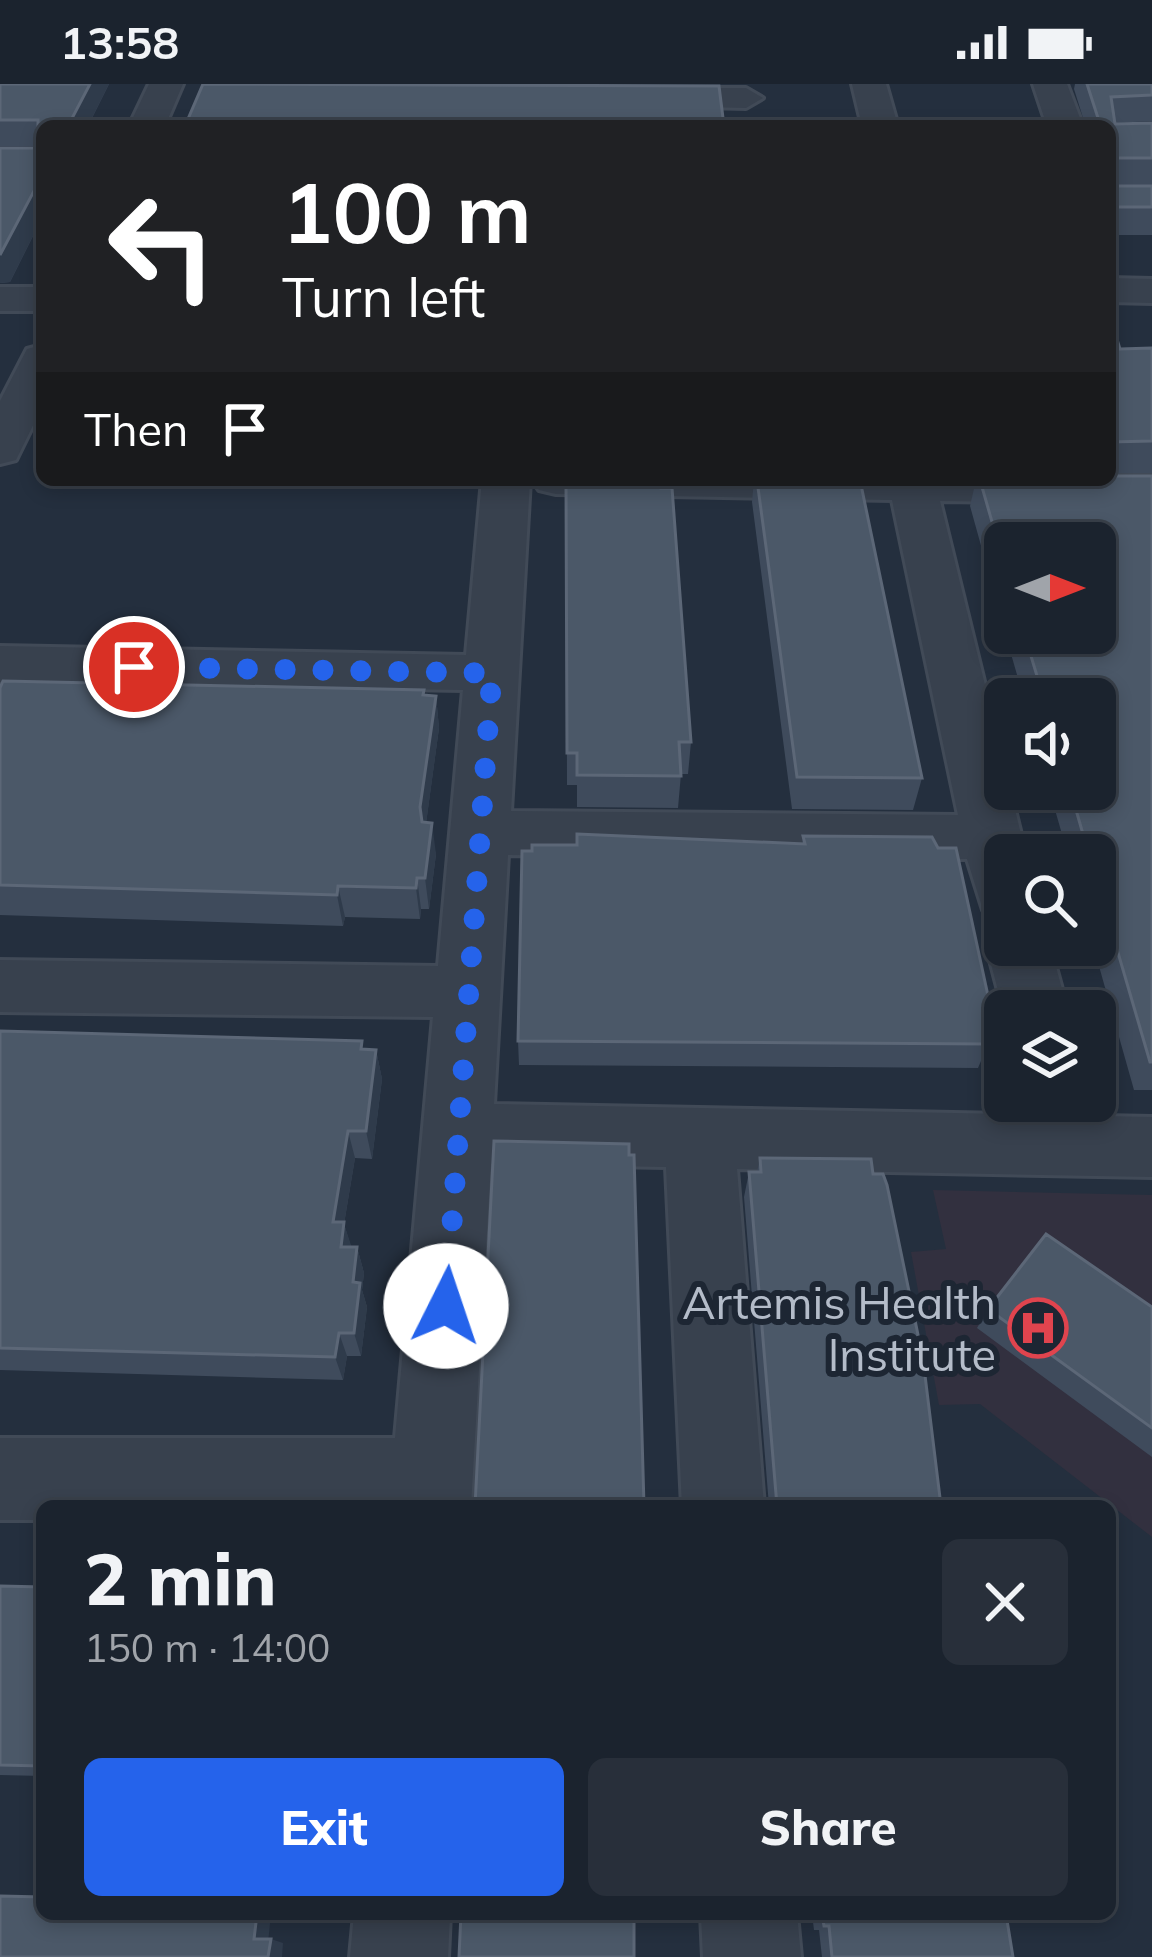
<!DOCTYPE html>
<meta charset="utf-8">
<style>
body{margin:0;font-family:Mulish,sans-serif;background:#282f3a;color:#f1f3f6;height:100vh;display:flex;flex-direction:column;font-size:45px;white-space:nowrap}
*{box-sizing:border-box;margin:0}
p{font-size:39px;color:#a0a4aa}
.icon{flex:none;width:66px;height:66px;fill:none;stroke:currentColor;stroke-width:2;stroke-linecap:round;stroke-linejoin:round}
.map{position:relative;flex:1;overflow:hidden}
.side{position:absolute;left:36px;top:1416px;width:1080px;height:420px;display:flex;flex-direction:column;background:#1b232e;border-radius:18px;box-shadow:0 6px 18px #0003,0 0 0 3px #39404a}
.side>*{flex:none}
.hud{position:absolute;left:36px;top:36px;width:1080px;height:366px;border-radius:18px;box-shadow:0 6px 18px #0003,0 0 0 3px #39404a;background:#202124;color:#fff;overflow:hidden}
.needle{width:78px;rotate:90deg}
.controls{position:absolute;left:984px;top:438px;display:grid;gap:24px}
.controls a{display:grid;place-items:center;width:132px;height:132px;border-radius:18px;background:#1b232e;box-shadow:0 6px 18px #0003,0 0 0 3px #39404a;font-size:60px}
.pin{position:absolute;display:grid;place-items:center;width:102px;height:102px;color:#fff;margin:-51px;border:6px solid #fff;border-radius:50%;box-shadow:0 3px 12px #0007}
.me{position:absolute;width:132px;margin:-66px;rotate:4deg;stroke-linejoin:round;filter:drop-shadow(0 0 9px #0008)}
.turn{display:flex;align-items:center;gap:42px;height:252px;padding:0 48px;font-size:54px}
.turn .icon{width:156px;height:156px;stroke-width:2.5}
.turn b{display:block;font-size:84px;line-height:102px}
.then{display:flex;align-items:center;height:114px;padding:0 48px;background:#0003;gap:24px;font-size:45px}
.round{display:grid;place-items:center;flex:none;width:126px;height:126px;border-radius:18px;background:#282f3a}
.head{display:flex;align-items:center;justify-content:space-between;height:204px;padding:0 48px}
h1{font-size:72px;font-weight:800;line-height:90px}
.cta{display:flex;gap:24px;margin-top:auto;padding:24px 48px}
.cta a{flex:1;height:138px;border-radius:18px;background:#2563eb;color:#fff;font-size:48px;font-weight:800;line-height:138px;text-align:center}
.cta a+a{background:#282f3a;color:#f1f3f6}
.status{display:flex;justify-content:space-between;align-items:center;height:84px;padding:0 60px;background:#1b232e;direction:ltr}
.status svg{height:33px;fill:currentColor}
.map>svg:first-child{display:block}
.medical{fill:#32303f}
.lines{fill:none;stroke-linecap:round;stroke-linejoin:round}
.minor-casing{stroke:#414a57;stroke-width:6}
.minor{fill:#38414e;fill-rule:evenodd}
.wall{fill:#3f4b5c}
.shaded-wall{fill:#2f3b4b}
.building{fill:#4b5868;stroke:#5c6777;stroke-width:3}
.route{stroke:#2563eb;stroke-width:21;stroke-dasharray:0 37.8}
.labels{text-anchor:middle;dominant-baseline:central;stroke-width:12;stroke-linejoin:round;paint-order:stroke}
.poi-label{font-size:45px;fill:#b4bcc9;stroke:#1d2633;text-anchor:end}
</style>
<div class="status"><b>13:58</b><svg viewBox="0 0 49 12"><path d="M0 12V9h3v3zM5 12V6h3v6zM10 12V3h3v9zM15 12V0h3v12zM26 1h20v11H26zM47 4h2v5h-2z"/></svg></div>
<div class="map">
<svg width="1152" height="1873" viewBox="0 0 1152 1873">
<rect width="100%" height="100%" fill="#242f3e"/>
<!-- medical -->
<path class="medical" d="M933,1106L1152,1111V1453L980,1320L939,1321L911,1168L946,1165Z"/>
<g class="lines">
<defs>
<path id="minor" d="M149,0H183L165,42H129Z
M852,0H886L898,42H862Z
M1033,0H1067L1083,42H1047Z
M630,4H746L763,14L746,24L618,21L613,14L618,7Z
M1110,194L1152,195V219L1110,218Z
M0,203H42V227H0Z
M42,261V323L16,376L0,380V317L27,265Z
M1110,391L1152,392V420L940,417L1005,683V705H1010L1026,771H1005V833L983,826L967,775L508,771L494,1020L1152,1033V1093L737,1085L764,1422H682L666,1083L491,1080L471,1422H42V1436H0V1354H395L433,933L0,928V876L438,882L463,606L0,598V562L466,571L482,396H530L511,727L958,731L892,416L556,410L539,406L532,396H1110Z
M1005,841V861H1050L1068,927H1005V933L986,861L996,844Z
M354,1830H450L448,1873H350Z
M701,1830H797L801,1873H703Z"/>
</defs>
<!-- minor casing -->
<use href="#minor" class="minor-casing"/>
<!-- minor -->
<use href="#minor" class="minor"/>
</g>
<!-- wall -->
<path class="wall" d="M0,0H109L10,198L0,199V64H38V62H0Z
M203,0L724,42H185Z
M1075,0H1152V37L1115,39H1152V151H1110V42H911L912,35L1084,37L1074,5Z
M1110,249L1120,265L1152,264V389H1110Z
M1152,392V1006H1134L1093,861H1095V771H1068L1049,705H1095V615H1024L1005,549H1095L1005,459V548L970,422L976,396H1110Z
M754,396H860L922,694L913,726L792,725L752,418Z
M566,398H574L691,658L688,690H681L678,724L577,723V701H567Z
M0,604L424,606V611L436,612L439,644L426,739L436,770L429,825H421L420,835L345,833L343,842L0,831Z
M803,752L995,944L978,984L519,981L518,957L802,760Z
M0,947L376,966L382,995L372,1075L355,1074L344,1140L351,1163H357L364,1189L362,1206L367,1223L361,1272H347L343,1296L0,1286Z
M760,1074L941,1422H769L744,1113L749,1088H757Z
M1152,1223V1373L977,1244L988,1225Z
M0,1502L42,1503V1692L0,1691Z
M812,1830H1006L1013,1873H822L819,1846H814Z"/>
<!-- shaded-wall -->
<path class="shaded-wall" d="M90,0H109L88,42H68Z
M42,92V134L10,198L0,199V171Z
M436,612L439,644L424,755L420,723Z
M432,739L436,770L429,825L425,794Z
M417,794L421,825L420,835L416,804Z
M338,802L345,833L343,842L337,811Z
M376,966L382,995L372,1075L366,1047Z
M348,1047L355,1074L344,1140L352,1164L349,1189L333,1138Z
M357,1163L364,1189L362,1206L367,1223L361,1272L354,1249L353,1198Z
M339,1249L347,1272L343,1296L335,1273Z
M257,1830H271L268,1859L254,1855Z
M271,1855L283,1859L282,1873H268Z"/>
<!-- building -->
<path class="building" d="M0,0H90L68,42H42V92L0,171V64H38V36H0Z
M203,0L719,2L724,42L369,39L358,42H185Z
M1087,0H1152V11L1111,13L1115,40L1152,39V74H1115V102H1152V123H1110V42H914L912,35L1099,37Z
M1110,249H1115L1120,265L1152,264V357L1110,358Z
M1110,392H1152V978H1150L1095,790V771H1089L1070,705H1095V615H1044L1024,549H1095V459H1005V483L980,396H1110Z
M574,396H660L661,404H672L691,658H679L681,692L577,691V669H567L566,398H574Z
M757,396H860L922,694L797,693Z
M3,597L424,606L423,611L436,612L420,723L422,738L432,739L425,794H417L416,804L338,802L337,811L0,801V604Z
M577,750L805,760L803,752L932,753L938,764H956L995,944H983L987,960L518,957L522,767H532V761H577Z
M0,947L362,957L361,965L376,966L366,1047H348L333,1138H344L341,1163H357L353,1198L360,1199L354,1249H339L335,1273L0,1264Z
M494,1057L629,1060V1071H634L644,1422H475Z
M760,1074L871,1075L873,1090H883L887,1101L923,1275L941,1422H777L749,1088H761Z
M1046,1150L1152,1223V1344L988,1225Z
M0,1502L42,1503V1682L0,1681Z
M0,1812L42,1813V1830H257L254,1855H271L268,1873H0Z
M461,1830H634V1873H459Z
M822,1830H1006L1013,1873H832L829,1842H824Z"/>
<g class="lines">
<!-- route -->
<path class="route" d="M134,583L492,589L446,1222"/>
</g>
<!-- icons -->
<defs>
<symbol id="hospital-ring" viewBox="-11 -11 22 22"><circle r="9.5" fill="#1d2633" stroke="#e0444e" stroke-width="1.5"/><path d="M-5-5h3v3.5h4V-5h3V5h-3V1.5h-4V5h-3Z" fill="#e0444e"/></symbol>
</defs>
<g fill-rule="evenodd">
<use href="#hospital-ring" x="1005" y="1211" width="66" height="66"/>
</g>
<g class="labels">
<!-- poi labels -->
<g class="poi-label">
<text x="996" y="1218">Artemis Health<tspan x="996" dy="52">Institute</tspan></text>
</g>
</g>
</svg>
<div class="controls">
<a><svg class="needle" viewBox="-14 -14 28 28"><path d="M0-13l5 13h-10z" fill="#e53935"/><path d="M0 13l5-13h-10z" fill="#a0a4aa"/></svg></a>
<a><svg class="icon" aria-label="sound" viewBox="0 0 24 24"><path d="M4 9h4l5-4v14l-5-4H4zM17 9q2 3 0 6"/></svg></a>
<a><svg class="icon" aria-label="search" viewBox="0 0 24 24"><circle cx="10" cy="10" r="6"/><path d="M15 15l6 6"/></svg></a>
<a><svg class="icon" aria-label="layers" viewBox="0 0 24 24"><path d="M12 4l9 5-9 5-9-5zM3 14l9 5 9-5"/></svg></a>
</div>
<div class="pin" style="left:134px;top:583px;background:#d93025"><svg class="icon" aria-label="arrive" viewBox="0 0 24 24"><path d="M6 21V4h12l-3 4 3 4H6"/></svg></div>
<svg class="me" style="left:446px;top:1222px" viewBox="-20 -20 40 40"><circle r="19" fill="#fff"/><path d="M0-13L10 11 0 6-10 11z" fill="#2563eb"/></svg>
<div class="hud">
<div class="turn"><svg class="icon" aria-label="left" viewBox="0 0 24 24"><path d="M17 20v-9H6M10 6l-5 5 5 5"/></svg><div><b>100 m</b>Turn left</div></div>
<div class="then">Then<svg class="icon" aria-label="arrive" viewBox="0 0 24 24"><path d="M6 21V4h12l-3 4 3 4H6"/></svg></div>
</div>
<section class="side">
<div class="head"><div><h1>2 min</h1><p>150 m · 14:00</p></div><a class="round"><svg class="icon" aria-label="close" viewBox="0 0 24 24"><path d="M6 6l12 12M18 6L6 18"/></svg></a></div>
<div class="cta"><a>Exit</a><a>Share</a></div>
</section>
</div>
